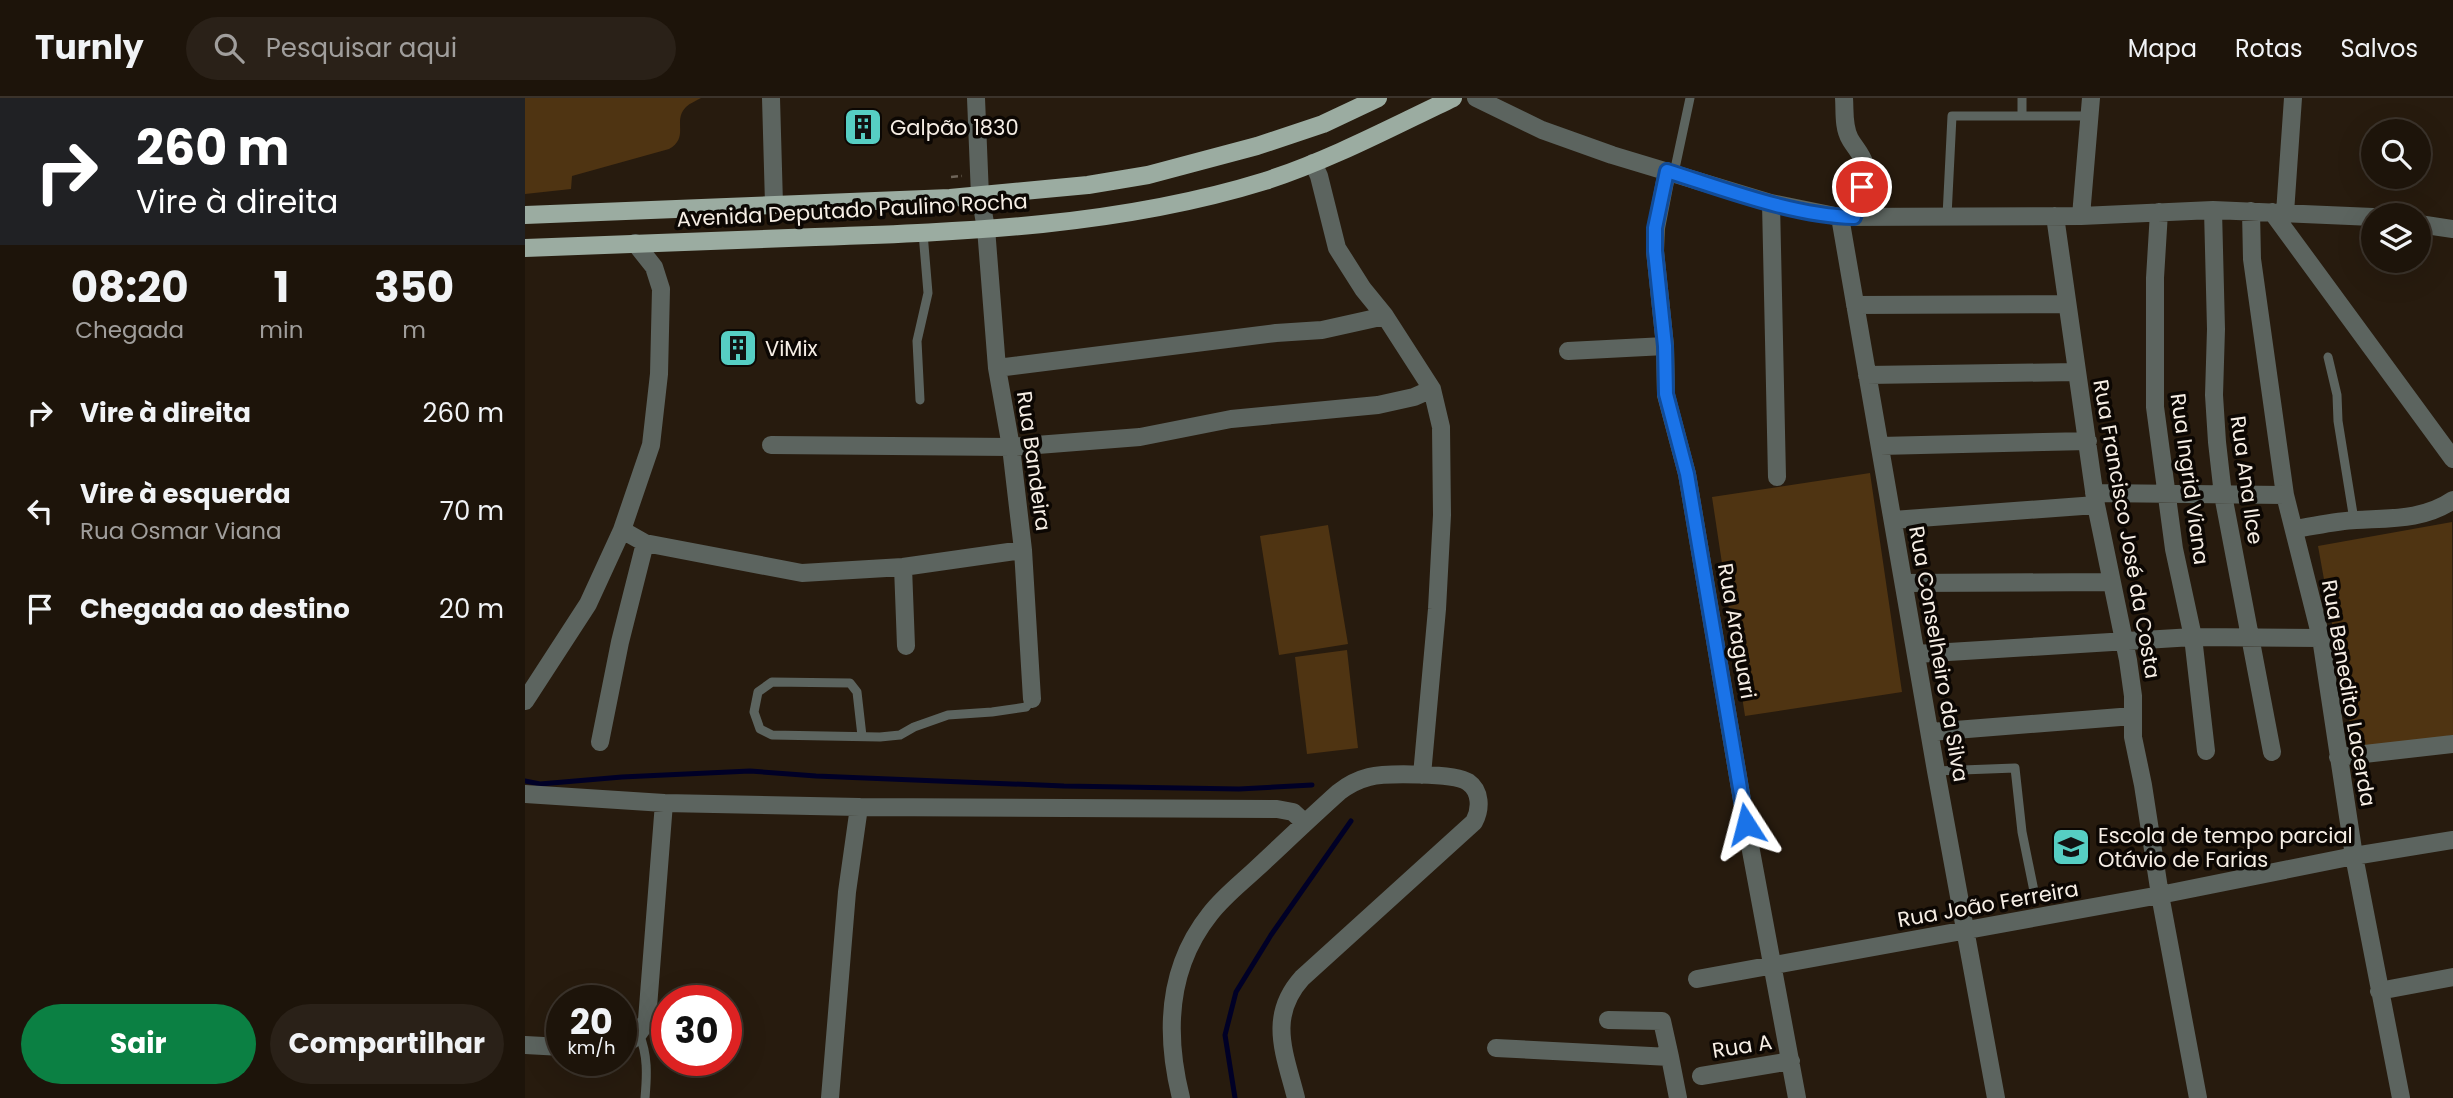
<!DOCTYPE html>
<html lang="pt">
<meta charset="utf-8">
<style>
body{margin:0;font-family:Poppins,sans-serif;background:#2a2118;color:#f1f3f6;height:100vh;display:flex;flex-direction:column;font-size:26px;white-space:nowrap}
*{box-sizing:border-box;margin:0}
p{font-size:23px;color:#a09e9c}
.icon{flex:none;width:38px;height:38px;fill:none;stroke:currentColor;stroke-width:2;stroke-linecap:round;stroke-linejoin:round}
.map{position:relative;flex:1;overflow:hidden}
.drawer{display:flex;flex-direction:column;background:#1d140a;width:525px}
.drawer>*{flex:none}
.top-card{background:#202124;color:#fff;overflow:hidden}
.fabs{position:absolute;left:1836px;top:21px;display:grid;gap:14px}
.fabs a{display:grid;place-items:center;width:70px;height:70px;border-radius:50%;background:#1d140a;box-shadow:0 7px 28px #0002,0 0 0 2px #3b332b;font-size:35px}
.speed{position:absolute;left:21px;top:887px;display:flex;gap:14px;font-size:35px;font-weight:700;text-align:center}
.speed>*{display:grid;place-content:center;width:91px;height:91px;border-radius:50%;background:#1d140a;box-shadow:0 7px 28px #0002,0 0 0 2px #3b332b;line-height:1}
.speed small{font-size:18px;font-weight:400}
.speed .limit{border:10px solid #d22;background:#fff;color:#111}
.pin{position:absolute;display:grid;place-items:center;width:60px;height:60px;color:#fff;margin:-30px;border:4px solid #fff;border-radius:50%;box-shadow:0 2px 7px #0007}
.me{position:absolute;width:77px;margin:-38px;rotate:351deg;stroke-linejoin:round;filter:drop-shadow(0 0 5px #0008)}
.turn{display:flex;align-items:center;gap:24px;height:147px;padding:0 21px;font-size:32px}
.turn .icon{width:91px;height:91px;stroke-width:2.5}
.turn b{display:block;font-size:49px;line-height:60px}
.eta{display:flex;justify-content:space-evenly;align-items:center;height:119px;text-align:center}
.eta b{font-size:42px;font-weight:700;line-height:49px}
.button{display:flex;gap:14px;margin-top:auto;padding:14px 21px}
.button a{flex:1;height:80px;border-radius:42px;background:#0b8043;color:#fff;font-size:28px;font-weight:700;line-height:80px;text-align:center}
.button a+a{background:#2a2118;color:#f1f3f6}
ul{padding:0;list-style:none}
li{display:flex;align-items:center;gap:21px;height:98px;padding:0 21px}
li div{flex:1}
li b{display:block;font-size:26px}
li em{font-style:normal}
header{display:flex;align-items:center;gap:42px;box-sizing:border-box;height:98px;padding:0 35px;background:#1d140a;border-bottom:2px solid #3b332b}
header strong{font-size:33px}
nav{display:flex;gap:38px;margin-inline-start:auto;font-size:24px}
.search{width:490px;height:63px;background:#2a2118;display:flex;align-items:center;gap:18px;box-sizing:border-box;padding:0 24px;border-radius:38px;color:#a09e9c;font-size:26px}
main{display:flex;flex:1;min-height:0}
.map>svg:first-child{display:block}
.green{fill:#4f3412}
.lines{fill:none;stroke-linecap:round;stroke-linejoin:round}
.stream{stroke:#000026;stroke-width:5}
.path{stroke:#6e6458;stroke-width:2.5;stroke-dasharray:7 3.5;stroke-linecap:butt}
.service{stroke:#5c645f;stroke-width:9}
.minor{stroke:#5c645f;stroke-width:18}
.tertiary{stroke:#5c645f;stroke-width:18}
.primary{stroke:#9baca1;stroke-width:18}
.route-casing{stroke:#114b97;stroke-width:18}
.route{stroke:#1a73e8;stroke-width:12}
.labels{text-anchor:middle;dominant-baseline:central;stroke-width:7;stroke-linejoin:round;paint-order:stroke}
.poi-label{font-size:21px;fill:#f6eee5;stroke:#0c0703;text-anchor:start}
.street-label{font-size:21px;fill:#f6eee5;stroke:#0c0703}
</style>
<header>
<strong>Turnly</strong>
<div class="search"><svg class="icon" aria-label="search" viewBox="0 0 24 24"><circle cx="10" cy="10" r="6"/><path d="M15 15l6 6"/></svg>Pesquisar aqui</div>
<nav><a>Mapa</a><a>Rotas</a><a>Salvos</a></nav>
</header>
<main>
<section class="drawer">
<div class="top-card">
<div class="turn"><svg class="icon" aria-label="right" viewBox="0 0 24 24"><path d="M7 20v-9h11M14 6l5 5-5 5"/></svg><div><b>260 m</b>Vire à direita</div></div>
</div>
<div class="eta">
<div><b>08:20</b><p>Chegada</p></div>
<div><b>1</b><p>min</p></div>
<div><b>350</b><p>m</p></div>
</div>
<ul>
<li><svg class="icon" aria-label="right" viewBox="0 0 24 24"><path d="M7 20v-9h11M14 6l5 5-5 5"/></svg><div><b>Vire à direita</b></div><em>260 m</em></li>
<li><svg class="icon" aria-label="left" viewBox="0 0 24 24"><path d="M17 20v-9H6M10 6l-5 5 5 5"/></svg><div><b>Vire à esquerda</b><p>Rua Osmar Viana</p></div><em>70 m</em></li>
<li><svg class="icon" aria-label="arrive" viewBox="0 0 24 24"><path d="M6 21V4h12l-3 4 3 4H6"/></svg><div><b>Chegada ao destino</b></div><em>20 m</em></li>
</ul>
<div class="button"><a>Sair</a><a>Compartilhar</a></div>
</section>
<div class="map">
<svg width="1928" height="1000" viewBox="0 0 1928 1000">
<rect width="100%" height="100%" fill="#271b0e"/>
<!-- green -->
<path class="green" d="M0,0H176C171,3 165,5 161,9C147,23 165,39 144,51L47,78L46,91L0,96Z
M1345,375L1377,594L1220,618L1187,399Z
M1927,424L1928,637L1830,654L1793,448Z
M803,427L823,546L754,557L735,438Z
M822,552L833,650L782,656L770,559Z"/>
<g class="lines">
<!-- stream -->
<path class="stream" d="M0,683L15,686L97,679L225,673L291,678L539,688L714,691L787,687
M710,1000L700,937L711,894L746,837L826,723"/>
<!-- path -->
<path class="path" d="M426,79L437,78"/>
<!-- service -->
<path class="service" d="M1497,18V0
M1149,75L1165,0
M1422,118L1427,18H1565
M1803,259L1812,297L1813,323L1829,422
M395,302L392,243L403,195L398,135
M337,638L332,594L325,585L247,584L233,594L229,614L235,631L247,637L355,639L375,637L389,629L423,617L467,614L501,609L507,601
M1411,673L1490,670L1497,734L1509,793
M114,936C123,957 122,977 120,1000"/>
<!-- minor -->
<path class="minor" d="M451,0L455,98L461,130L472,270L486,349L498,452L507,601
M951,0L1017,32L1087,57L1246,105L1315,119L1556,118L1688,112L1848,119
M1319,0C1320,13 1318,29 1325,41C1330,50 1337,56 1340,67L1329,119
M788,65L794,78L812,150L838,191L860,218L907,291L916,329L917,417L912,511L897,677
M1142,73L1131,130L1130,153L1140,248L1141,297L1162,376L1221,726L1272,1000
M1246,105L1252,379
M1688,112L1691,231L1689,297L1692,344L1698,397L1747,654
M1726,113L1727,161L1760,397L1796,540L1829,758L1876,1000
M1634,114L1630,180V309L1649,451L1668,539L1681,653
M1747,114L1928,361
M1760,115L1768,0
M1530,118L1571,407L1603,562L1608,598V639L1618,687L1635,797L1673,1000
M1556,118L1566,0
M1315,119L1411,673L1471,1000
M1894,126L1928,131
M1330,207L1541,206
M1043,253L1140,248
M472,270L751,235L797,232L860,218
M1342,277L1551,274
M246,347L486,349L615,339L706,321L853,307L889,299L907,291
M1355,348L1563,343
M1569,395L1760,397
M1368,422L1571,407
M1770,431C1790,428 1811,423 1831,422C1865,420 1899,422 1928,402
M97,432L120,445L277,475L378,469L498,452
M378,469L381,548
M1379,485L1587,484
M1391,556L1668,539L1796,540
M0,603L63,506L97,432L126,347L134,276L136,191L129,169L110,145
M1405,634L1608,618
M75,644L95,544L120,445
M1813,659L1928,646
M0,696L139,705L334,709L752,711L768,714L780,725
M1172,881L1635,797L1829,758L1928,742
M1854,893L1928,879
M1083,922L1137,923L1145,959
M0,947L37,949
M96,947C109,944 116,933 122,922L139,705
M971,950L1145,959L1153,1000
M1176,978L1266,963
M305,1000L322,794L334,709
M656,1000C640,936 642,870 685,816C698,799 716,785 731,771C759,745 786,719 814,694C823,687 832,682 844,679C860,675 930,675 943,684C956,693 956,711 949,724L777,880C742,919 760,956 771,1000"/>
<!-- tertiary -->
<path class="tertiary" d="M246,0L249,106"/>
<!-- primary -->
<path class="primary" d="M0,117L425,100L563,87L623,77L732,48L798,26L853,0
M0,150C97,146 194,142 290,139C441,134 595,128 740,83C805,62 867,29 928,0"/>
</g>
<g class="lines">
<defs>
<path id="route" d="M1221,726L1162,376L1141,296L1140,248L1130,153V130L1142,73C1199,91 1269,118 1329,119L1337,89"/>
</defs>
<!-- route casing -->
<use href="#route" class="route-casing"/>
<!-- route -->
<use href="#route" class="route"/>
</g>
<!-- icons -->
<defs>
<symbol id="building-square" viewBox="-11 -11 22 22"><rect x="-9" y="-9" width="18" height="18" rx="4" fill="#56cec3" stroke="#0c0703"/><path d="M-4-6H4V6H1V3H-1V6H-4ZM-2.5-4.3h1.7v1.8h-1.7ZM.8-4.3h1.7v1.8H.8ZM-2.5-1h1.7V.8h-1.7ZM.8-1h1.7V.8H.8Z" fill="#111"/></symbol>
<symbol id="school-square" viewBox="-11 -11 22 22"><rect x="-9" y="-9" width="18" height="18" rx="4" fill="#56cec3" stroke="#0c0703"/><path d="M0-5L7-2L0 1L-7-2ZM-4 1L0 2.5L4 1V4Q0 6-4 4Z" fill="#111"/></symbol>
</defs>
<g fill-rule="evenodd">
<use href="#building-square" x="316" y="7" width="44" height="44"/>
<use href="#building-square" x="191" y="228" width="44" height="44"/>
<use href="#school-square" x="1524" y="727" width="44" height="44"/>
</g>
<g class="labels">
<!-- poi labels -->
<g class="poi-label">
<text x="365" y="29">Galpão 1830</text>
<text x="240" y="250">ViMix</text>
<text x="1573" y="737">Escola de tempo parcial<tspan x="1573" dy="24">Otávio de Farias</tspan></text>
</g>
<!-- street labels -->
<g class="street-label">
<text transform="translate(327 112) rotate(-3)">Avenida Deputado Paulino Rocha</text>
<text transform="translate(509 363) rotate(82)">Rua Bandeira</text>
<text transform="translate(1665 381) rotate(82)">Rua Ingrid Viana</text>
<text transform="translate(1722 382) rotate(82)">Rua Ana Ilce</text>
<text transform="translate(1602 431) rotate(80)">Rua Francisco José da Costa</text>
<text transform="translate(1212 533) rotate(80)">Rua Araguari</text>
<text transform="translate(1414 556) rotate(80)">Rua Conselheiro da Silva</text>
<text transform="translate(1824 595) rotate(80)">Rua Benedito Lacerda</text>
<text transform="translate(1463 806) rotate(-10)">Rua João Ferreira</text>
<text transform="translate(1217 948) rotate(-9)">Rua A</text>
</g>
</g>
</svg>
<div class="fabs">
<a><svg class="icon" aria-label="search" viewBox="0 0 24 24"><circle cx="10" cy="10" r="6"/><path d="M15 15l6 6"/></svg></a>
<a><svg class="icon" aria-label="layers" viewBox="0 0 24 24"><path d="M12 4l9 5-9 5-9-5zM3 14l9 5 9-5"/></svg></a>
</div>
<div class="speed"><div>20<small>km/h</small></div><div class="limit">30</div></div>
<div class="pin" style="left:1337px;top:89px;background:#d93025"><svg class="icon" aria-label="arrive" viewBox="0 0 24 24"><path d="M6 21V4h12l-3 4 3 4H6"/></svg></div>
<svg class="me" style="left:1221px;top:726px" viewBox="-20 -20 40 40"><path d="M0-17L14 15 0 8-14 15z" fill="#1a73e8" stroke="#fff" stroke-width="4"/></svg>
</div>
</main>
